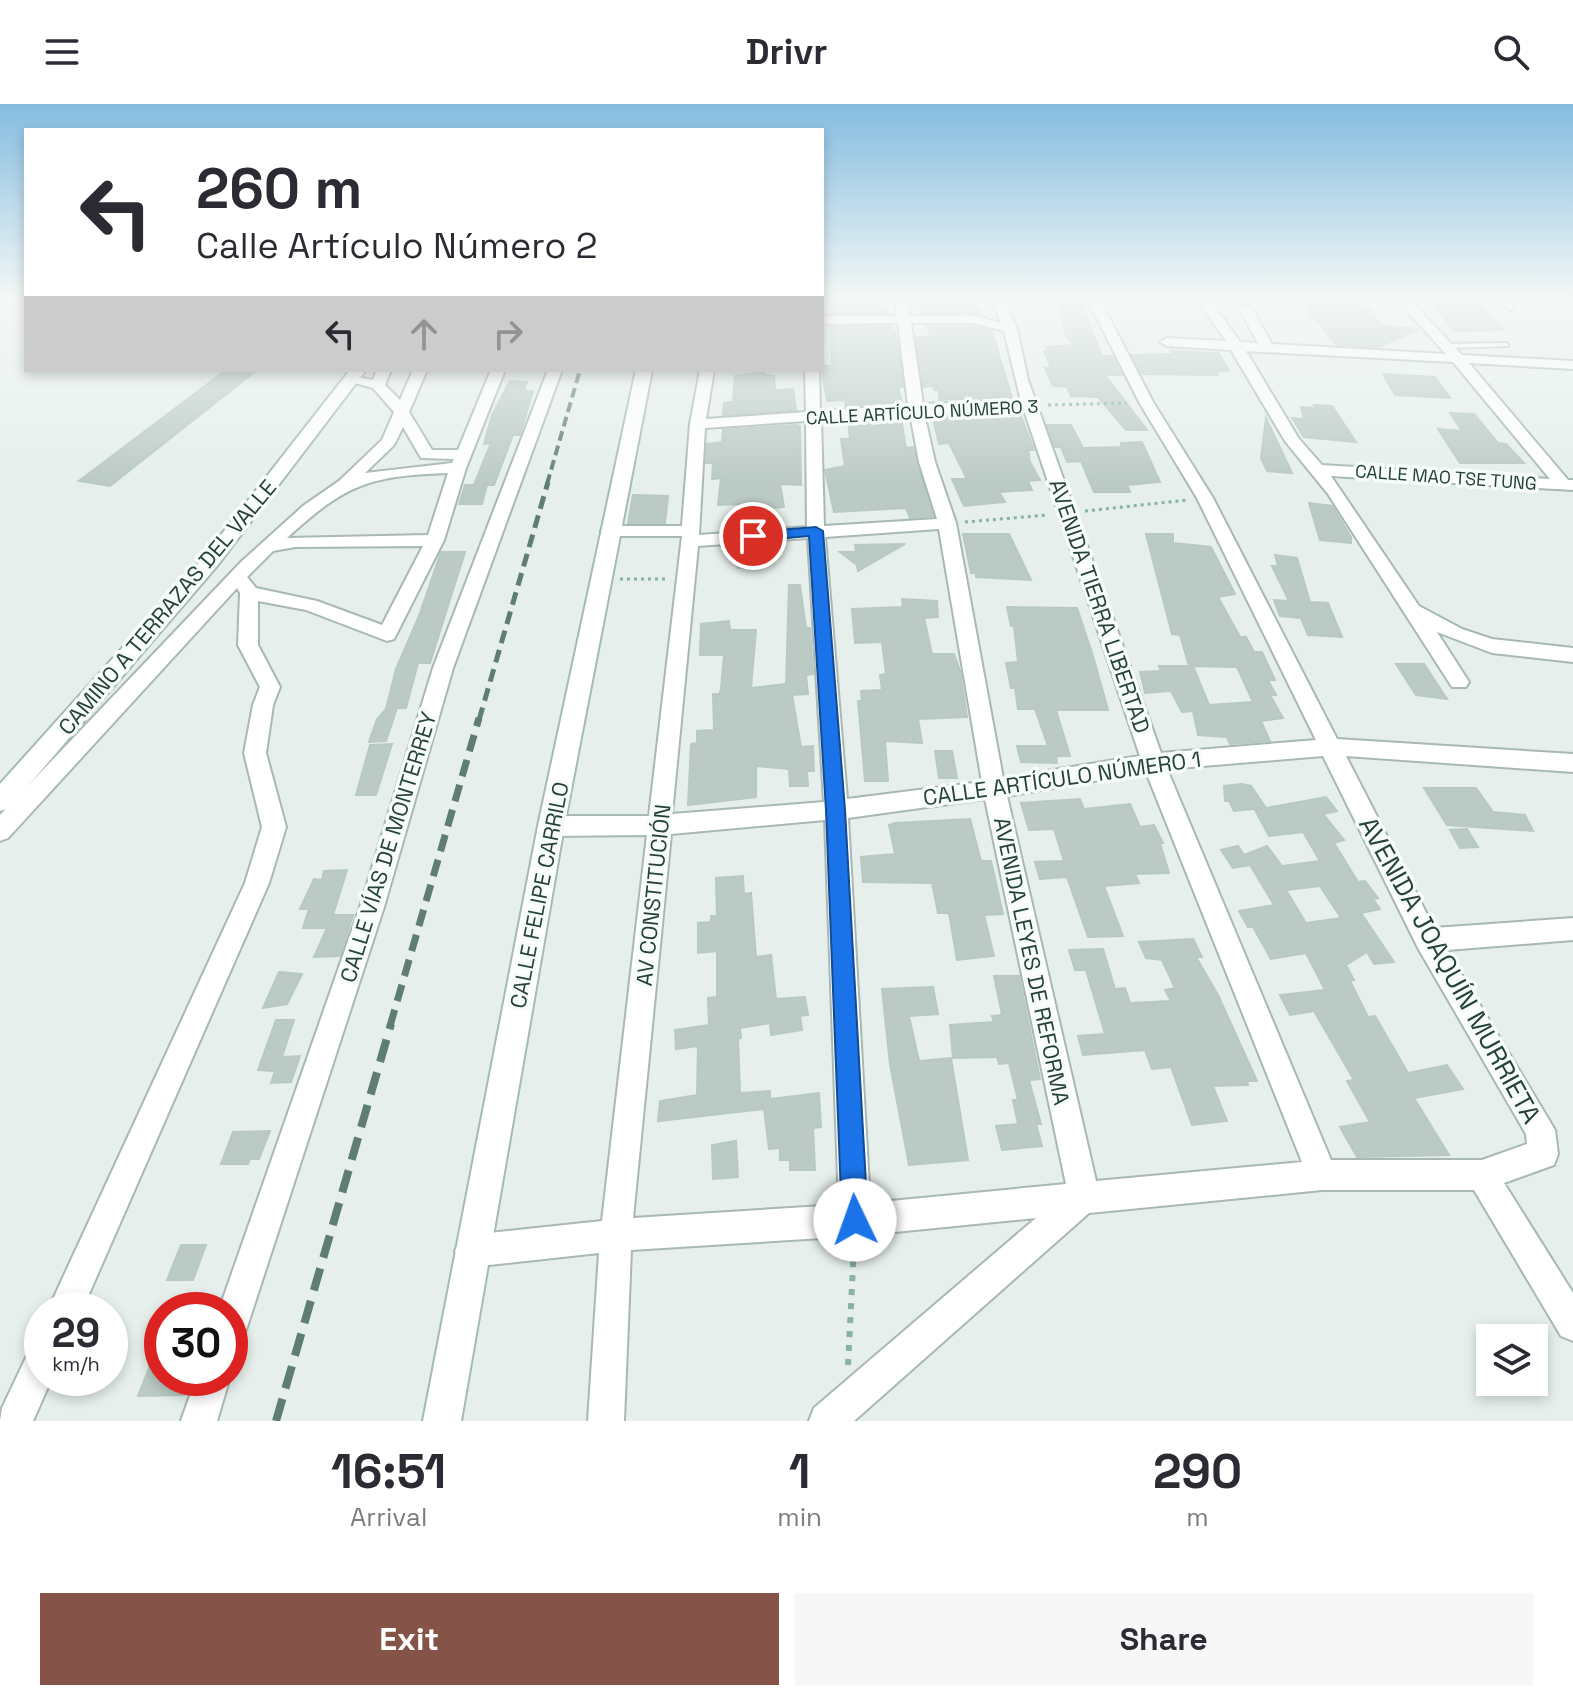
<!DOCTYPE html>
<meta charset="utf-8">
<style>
body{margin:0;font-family:"Space Grotesk",sans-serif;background:#f7f7f7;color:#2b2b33;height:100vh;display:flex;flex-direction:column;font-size:30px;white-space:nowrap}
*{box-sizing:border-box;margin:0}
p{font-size:26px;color:#7c7c81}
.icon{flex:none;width:44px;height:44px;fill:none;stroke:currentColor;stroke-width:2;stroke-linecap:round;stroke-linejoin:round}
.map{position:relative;height:1317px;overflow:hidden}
.details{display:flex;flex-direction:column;background:#fff;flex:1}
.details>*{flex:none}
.hud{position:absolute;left:24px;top:24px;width:800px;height:244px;border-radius:0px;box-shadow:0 4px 12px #0003;background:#fff;color:#2b2b33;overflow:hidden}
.tools{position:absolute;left:1476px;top:1220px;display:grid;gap:16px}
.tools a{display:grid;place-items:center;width:72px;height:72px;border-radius:0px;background:#fff;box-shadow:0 4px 12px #0003;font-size:40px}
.speed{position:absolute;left:24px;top:1188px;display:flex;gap:16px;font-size:40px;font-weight:700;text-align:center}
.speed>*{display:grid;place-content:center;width:104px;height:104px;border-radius:50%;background:#fff;box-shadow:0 4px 12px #0003;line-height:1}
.speed small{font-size:20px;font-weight:400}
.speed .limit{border:12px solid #d22;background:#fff;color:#111}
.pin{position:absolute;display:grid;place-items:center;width:68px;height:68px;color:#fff;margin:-34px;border:4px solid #fff;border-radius:50%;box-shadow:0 2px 8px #0007}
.me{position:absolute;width:88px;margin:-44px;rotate:357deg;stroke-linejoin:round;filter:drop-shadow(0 0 6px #0008)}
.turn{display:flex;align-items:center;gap:28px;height:168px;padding:0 40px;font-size:36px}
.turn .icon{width:104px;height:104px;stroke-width:2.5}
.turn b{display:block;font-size:56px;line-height:68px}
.lanes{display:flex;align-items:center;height:76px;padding:0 40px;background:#0003;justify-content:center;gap:40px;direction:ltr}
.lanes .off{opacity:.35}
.eta{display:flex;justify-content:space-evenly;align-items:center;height:136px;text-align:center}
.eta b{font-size:48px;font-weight:800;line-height:56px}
.action{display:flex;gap:16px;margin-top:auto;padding:16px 40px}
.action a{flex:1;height:92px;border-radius:0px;background:#855347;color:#fff;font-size:32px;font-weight:800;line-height:92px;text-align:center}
.action a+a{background:#f7f7f7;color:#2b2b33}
header{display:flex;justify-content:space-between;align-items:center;height:104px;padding:0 40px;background:#fff;font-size:36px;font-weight:800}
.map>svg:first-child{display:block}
.building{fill:#bbcac4;stroke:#b8c9c2;stroke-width:2;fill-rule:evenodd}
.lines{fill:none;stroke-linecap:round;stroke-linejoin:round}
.lane-casing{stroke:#a8b8b2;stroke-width:4}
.street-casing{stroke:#a8b8b2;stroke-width:4}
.secondary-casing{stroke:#a4bbb3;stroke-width:4}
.path-far1{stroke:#86b3a5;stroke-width:3;stroke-dasharray:3 4;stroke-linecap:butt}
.path{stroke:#86b3a5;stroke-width:6;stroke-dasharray:6 8;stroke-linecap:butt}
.lane{fill:#fff;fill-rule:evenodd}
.street{fill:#fff;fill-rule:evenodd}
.secondary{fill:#fff;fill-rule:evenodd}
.rail-far3{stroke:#5f7d75;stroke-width:4;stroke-dasharray:10 5;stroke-linecap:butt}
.rail-far2{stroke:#5f7d75;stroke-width:5;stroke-dasharray:13 7;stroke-linecap:butt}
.rail-far1{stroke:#5f7d75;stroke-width:7;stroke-dasharray:17 9;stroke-linecap:butt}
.rail{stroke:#5f7d75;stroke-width:8;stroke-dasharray:23 11;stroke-linecap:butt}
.route{fill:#1a73e8;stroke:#114b97;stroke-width:2}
.labels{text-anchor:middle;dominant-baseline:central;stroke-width:7;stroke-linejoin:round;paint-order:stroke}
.far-street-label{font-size:18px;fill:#24423a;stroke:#f7fbf9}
.street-label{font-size:22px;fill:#24423a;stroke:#f7fbf9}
.near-street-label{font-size:26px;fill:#24423a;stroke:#f7fbf9}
</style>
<header><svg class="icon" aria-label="menu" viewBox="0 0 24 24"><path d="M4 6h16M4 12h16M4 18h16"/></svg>Drivr<svg class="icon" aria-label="search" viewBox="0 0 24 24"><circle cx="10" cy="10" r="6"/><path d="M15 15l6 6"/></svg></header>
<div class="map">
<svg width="1573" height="1317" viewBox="0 0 1573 1317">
<rect width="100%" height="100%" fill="#e6efeb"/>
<!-- building -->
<path class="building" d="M832,196H884L888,209H832Z
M918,196H972L982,210L922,209Z
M1058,196H1080L1102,252H1112L1122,271H1105L1147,326H1126L1098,293L1071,292L1067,283L1053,282L1045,264H1051L1044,247L1048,246L1046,243L1074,241L1066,231Z
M1303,196L1368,202L1382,222L1419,225L1379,243L1337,241L1312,212Z
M1432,199L1479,201L1504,226L1454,227Z
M892,222L897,234L903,283H898L902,298L846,302L845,296L827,297L822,268L824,262H832L831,223Z
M927,222H973L992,227L1012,294L939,296V286H934L933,282L923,283L916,233H930Z
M1171,247L1219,249L1229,267H1216L1218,271H1216L1142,270L1132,251L1173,250Z
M226,266H257L110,382L79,377Z
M765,267V271L774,272L775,286L793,285L796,306L723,311L724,299L733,298L735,272Z
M1383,270L1435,273L1450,294L1395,291Z
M510,277L527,278L524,287H533L520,331H513L494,381H487L482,400H459L465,381H474L491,339L484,340L492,311Z
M1314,301L1332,302L1356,338L1304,333L1292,314L1304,315L1301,303L1316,304Z
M1020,309L1034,346H1028L1030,358L1040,376L1028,377L1032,386L999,388L1005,398L964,402L952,375H967L949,339L939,340L934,318H943L941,311Z
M1450,309L1474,310L1498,339L1506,340L1524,359H1460L1438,325L1462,327Z
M901,314L906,344L913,343L933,412L910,414L906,404L834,408L825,366L845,362L841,335H850L848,317Z
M1266,314L1292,369L1267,367L1261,354Z
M796,321L800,322L801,381L780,380L784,403L741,406V400L718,401L721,374L712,375L713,359H706L707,340L722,338L723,326Z
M1047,321H1071L1083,344L1121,343V339L1142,338L1160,378L1127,381L1130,388H1094L1081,357L1067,358L1061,343H1055Z
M633,391L668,392L665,419H628Z
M1309,399L1332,402L1351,433V439L1320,436Z
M963,430H1009L1031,476L976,473V469H971Z
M1146,430H1173V439L1211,443L1235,490L1218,493L1240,533H1246L1254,548H1262L1275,576H1268L1276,591H1270L1283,614L1261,617L1270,637L1230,640L1227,633L1198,631L1193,607L1182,608L1171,587L1145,589L1140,568L1161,567L1159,562H1193L1209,601L1253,598L1237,563L1189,562L1180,531L1172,530Z
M764,440L765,446H769L767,461L738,464L739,442Z
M905,440L858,467L857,461L840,448H856L855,441Z
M441,448H465L430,559H418L406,604H397L386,637L369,638L377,615L386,605L396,565L419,512Z
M1275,451L1297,454L1310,498L1328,499L1342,533L1308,531L1301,514L1280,512L1274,496L1289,497L1272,462H1278Z
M789,481H800L806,524H810L813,570L806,571L808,590L792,591L801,643L813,642L814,667H807L808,682H790L789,665L756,662V693L688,701L691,640L697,639V627L714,626L713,590H719L721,585L724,551H700L701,520L729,517L730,526H756L751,584L786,580Z
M902,495L937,497L938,513L924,514L932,550H954L960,567L967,613L918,615L922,639L885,637L888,677H865L858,597H862L861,587L882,586L880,571L886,570L882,538L855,539L852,505L903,503Z
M1007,503L1077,504L1093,552L1108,606H1056L1070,652H1056L1057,659L1021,658L1017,642H1048L1035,605H1018L1015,584H1011L1006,559L1018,558L1014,522H1011Z
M1396,560H1424L1447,595L1416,591Z
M392,640L376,691H356L370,641Z
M935,647H952L957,674H939Z
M1242,680L1251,682L1266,704L1326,693L1337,707L1323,710L1344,736L1334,739L1358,778L1365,777L1378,794L1373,795L1380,805L1361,809L1394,858L1374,860L1367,848L1346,861L1354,876L1350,877L1368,913L1375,912L1408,969L1447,961L1463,985L1414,994L1449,1051L1357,1053L1340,1023L1370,1018L1347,977L1354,976L1314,907L1290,911L1280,891L1325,886L1306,849L1271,855L1253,823H1248L1239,807L1274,801L1250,761L1233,764L1221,746L1238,742L1244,751L1267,742L1282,762L1320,757L1303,728L1269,732L1255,706L1264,704L1234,707L1229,697H1225L1224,682ZM1320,782L1341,814L1306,819L1286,786Z
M1424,684H1476L1493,708L1525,711L1533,727L1447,721Z
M1080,695L1084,705L1130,700L1140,723L1154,721L1163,739H1160L1169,769L1135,770L1139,779L1104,782L1123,832L1088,833L1067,773L1040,775L1035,758L1064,757L1054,725L1029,726L1021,699Z
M970,715L981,757H991L1003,810L984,811L994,852L957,856L949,809H938L932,779L863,778L861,753L895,750L889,721L895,719Z
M1467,725L1478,743L1460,744L1450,726Z
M347,766L333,811H353L340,852L314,853L327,824H303L309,805H300L314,775L322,776L324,767Z
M743,772L744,790L751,789L756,853L771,851L776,895L805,893L808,911L800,912L802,926L771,931L770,919L740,924L741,934L738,935L740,989L770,987V995L819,989L821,1023L813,1024L815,1066H790V1056H780V1044L769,1045L764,1005L658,1017L660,997L697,991L698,942L676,945L675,926L709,921L708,894L717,893V847L698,849V819L711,818V812H717L716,774Z
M1193,835L1202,853H1196L1218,891L1257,977H1247L1248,981L1213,982L1227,1017L1192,1021L1171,963L1152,965L1145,946L1083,951L1078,932L1105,930L1086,866H1075L1069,846L1103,845L1115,885L1125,884L1130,899L1171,897L1165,886L1175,884L1162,856L1146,854L1139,838Z
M279,868L302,870L287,900L263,904Z
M994,872H1019L1040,975L1029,976L1041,1020H1036L1042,1042L1002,1046L996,1022L1018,1020L1013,996H1018L1009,959L999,960L997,953L953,954L950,921L994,918L992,912L1002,911Z
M933,883L938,910L909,912L919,957L951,954L968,1056L909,1061L890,960L882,885Z
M276,916H294L282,953L300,952L291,978L271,979L275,967L258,966Z
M270,1027L259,1055H250L248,1060H221L233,1028Z
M736,1037L738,1073L713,1075L712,1041Z
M181,1141H206L193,1176H167Z
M161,1234L162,1274H191L184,1291L138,1292Z"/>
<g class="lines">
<defs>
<path id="lane" d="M1500,196H1507L1515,205L1510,206Z
M1506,239L1508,240V242L1447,244L1444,242L1447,240Z"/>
<path id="street" d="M895,196H907L910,212L973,211L1001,219L993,196H1005L1017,225L1028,276L1161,649L1316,636L1197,394L1139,298L1088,196H1100L1153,298L1213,394L1337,635L1573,650V668L1346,652L1434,824L1573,814V836L1447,846L1555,1026L1558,1050L1554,1061L1504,1079L1573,1189V1237L1561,1232L1474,1086H1322L1089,1109L854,1317H809L814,1304L1036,1114L855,1132L631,1146L624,1317H588L599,1149L471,1163L460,1158L455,1147L460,1136L471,1131L602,1117L647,731L551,732L543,729L539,722L543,715L551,712H649L682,432H610L601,427L610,422H682L690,320L700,266H714L706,315L806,308L805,266H819L820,307L908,301L898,219L822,220V212H897ZM911,219H973L1004,227L1021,297L923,300ZM1024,306L1140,652L1003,674L956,419L935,358L924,309ZM910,310L919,358L937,415L824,422L821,316ZM806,317L807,423L699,431L705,324ZM939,425L982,678L847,695L825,433ZM808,434L824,698L672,710L698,442ZM1323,652L1418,844L1526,1030L1527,1040L1482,1056H1331L1167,665ZM1146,668L1302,1058L1096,1077L1007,692ZM985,695L1066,1080L870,1099L848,714ZM825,716L839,1101L633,1114L671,730Z
M1197,196H1210L1240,238L1258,239L1240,206L1246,202L1251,203L1272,240L1446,250L1397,196H1410L1462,251L1573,257V265L1469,259L1568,376H1573V386L1331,372L1419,502L1462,525L1492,535L1573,544V558L1492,549L1437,528L1469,578L1466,583H1452L1328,390L1285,337L1231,246L1167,242L1160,238L1167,234L1226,237ZM1246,247L1453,258L1550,375L1322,361L1299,335Z
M377,266H391L385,281L400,296L413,266H427L409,308L432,346H458L491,266H505L466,364L444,436L394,535L387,537L306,506L258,497V541L280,583L273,601L266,649L286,723L269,779L82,1206H48L245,779L262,723L244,649L253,601L260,583L238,541L240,489L237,484L8,734L0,737V711L242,457L303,402L339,377L382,336L394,308L373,284L344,276L351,272L373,276ZM403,323L421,354L454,355L452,359L365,369L394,341ZM448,369L428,431L287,434C346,380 368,372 448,369ZM423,442L382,521L317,497L256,484L247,473L273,447L295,443Z
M548,266H562L453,564L384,803L247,1223L242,1235L230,1240V1206H219L360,803L433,564Z
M42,1240V1274H52L33,1317H0L2,1304L30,1245Z
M196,1274L230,1273L217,1317H181Z"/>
<path id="secondary" d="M350,266H366L217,462L9,704L0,707V680L203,454Z
M636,266H652L564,722L461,1317H423L538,722Z"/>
</defs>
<!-- lane casing -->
<use href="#lane" class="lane-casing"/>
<!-- street casing -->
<use href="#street" class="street-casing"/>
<!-- secondary casing -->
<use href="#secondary" class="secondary-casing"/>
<!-- path-far1 -->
<path class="path-far1" d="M1048,301L1127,299
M1085,407L1187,396
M965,418L1048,411
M620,475H667"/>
<!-- path -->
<path class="path" d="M848,1261L854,1142"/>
<!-- lane -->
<use href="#lane" class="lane"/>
<!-- street -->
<use href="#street" class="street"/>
<!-- secondary -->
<use href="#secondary" class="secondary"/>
<!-- rail-far3 -->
<path class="rail-far3" d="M547,380L580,266"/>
<!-- rail-far2 -->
<path class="rail-far2" d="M479,616L548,378"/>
<!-- rail-far1 -->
<path class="rail-far1" d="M390,922L479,614"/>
<!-- rail -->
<path class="rail" d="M276,1317L391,920"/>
</g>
<!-- sky -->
<linearGradient id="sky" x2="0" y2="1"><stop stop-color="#84bce0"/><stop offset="0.51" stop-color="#f4f8f6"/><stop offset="1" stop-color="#f4f8f6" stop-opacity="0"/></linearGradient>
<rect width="1573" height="381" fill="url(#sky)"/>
<!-- route -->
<path class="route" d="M816,423L823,427L845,706L868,1116L864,1125L855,1129L846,1125L842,1116L826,706L809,432L753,437L746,432L753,428Z"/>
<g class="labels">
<!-- far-street labels -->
<g class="far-street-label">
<text transform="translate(922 308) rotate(-3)">CALLE ARTÍCULO NÚMERO 3</text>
<text transform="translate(1446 373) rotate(4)">CALLE MAO TSE TUNG</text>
</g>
<!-- street labels -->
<g class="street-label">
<text transform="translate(1100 502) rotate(71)">AVENIDA TIERRA LIBERTAD</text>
<text transform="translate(167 503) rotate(-50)">CAMINO A TERRAZAS DEL VALLE</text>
<text transform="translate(1062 674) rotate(-8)">CALLE ARTÍCULO NÚMERO 1</text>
<text transform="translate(388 743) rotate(-73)">CALLE VÍAS DE MONTERREY</text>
<text transform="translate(539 791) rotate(-79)">CALLE FELIPE CARRILO</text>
<text transform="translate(653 791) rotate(-84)">AV CONSTITUCIÓN</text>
<text transform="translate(1032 857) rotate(78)">AVENIDA LEYES DE REFORMA</text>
</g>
<!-- near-street labels -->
<g class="near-street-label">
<text transform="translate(1450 866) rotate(61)">AVENIDA JOAQUÍN MURRIETA</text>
</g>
</g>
</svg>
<div class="tools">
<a><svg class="icon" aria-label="layers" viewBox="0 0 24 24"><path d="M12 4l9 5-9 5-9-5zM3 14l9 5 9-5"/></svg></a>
</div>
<div class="speed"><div>29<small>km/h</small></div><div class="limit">30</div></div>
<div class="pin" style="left:753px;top:432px;background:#d93025"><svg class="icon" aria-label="arrive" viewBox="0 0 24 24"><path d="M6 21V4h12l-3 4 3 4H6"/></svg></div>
<svg class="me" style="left:855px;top:1116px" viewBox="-20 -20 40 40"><circle r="19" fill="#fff"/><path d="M0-13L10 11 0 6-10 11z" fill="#1a73e8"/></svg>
<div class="hud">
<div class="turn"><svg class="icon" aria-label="left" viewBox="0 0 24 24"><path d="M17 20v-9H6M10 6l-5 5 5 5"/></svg><div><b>260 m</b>Calle Artículo Número 2</div></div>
<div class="lanes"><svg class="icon" aria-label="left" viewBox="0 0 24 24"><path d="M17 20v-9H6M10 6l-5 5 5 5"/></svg><svg class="icon off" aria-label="ahead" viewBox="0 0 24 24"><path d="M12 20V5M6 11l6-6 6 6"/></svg><svg class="icon off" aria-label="right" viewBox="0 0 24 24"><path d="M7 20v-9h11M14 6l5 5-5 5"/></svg></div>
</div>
</div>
<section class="details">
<div class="eta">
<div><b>16:51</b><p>Arrival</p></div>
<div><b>1</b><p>min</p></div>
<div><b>290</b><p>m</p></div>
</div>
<div class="action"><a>Exit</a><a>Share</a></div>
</section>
